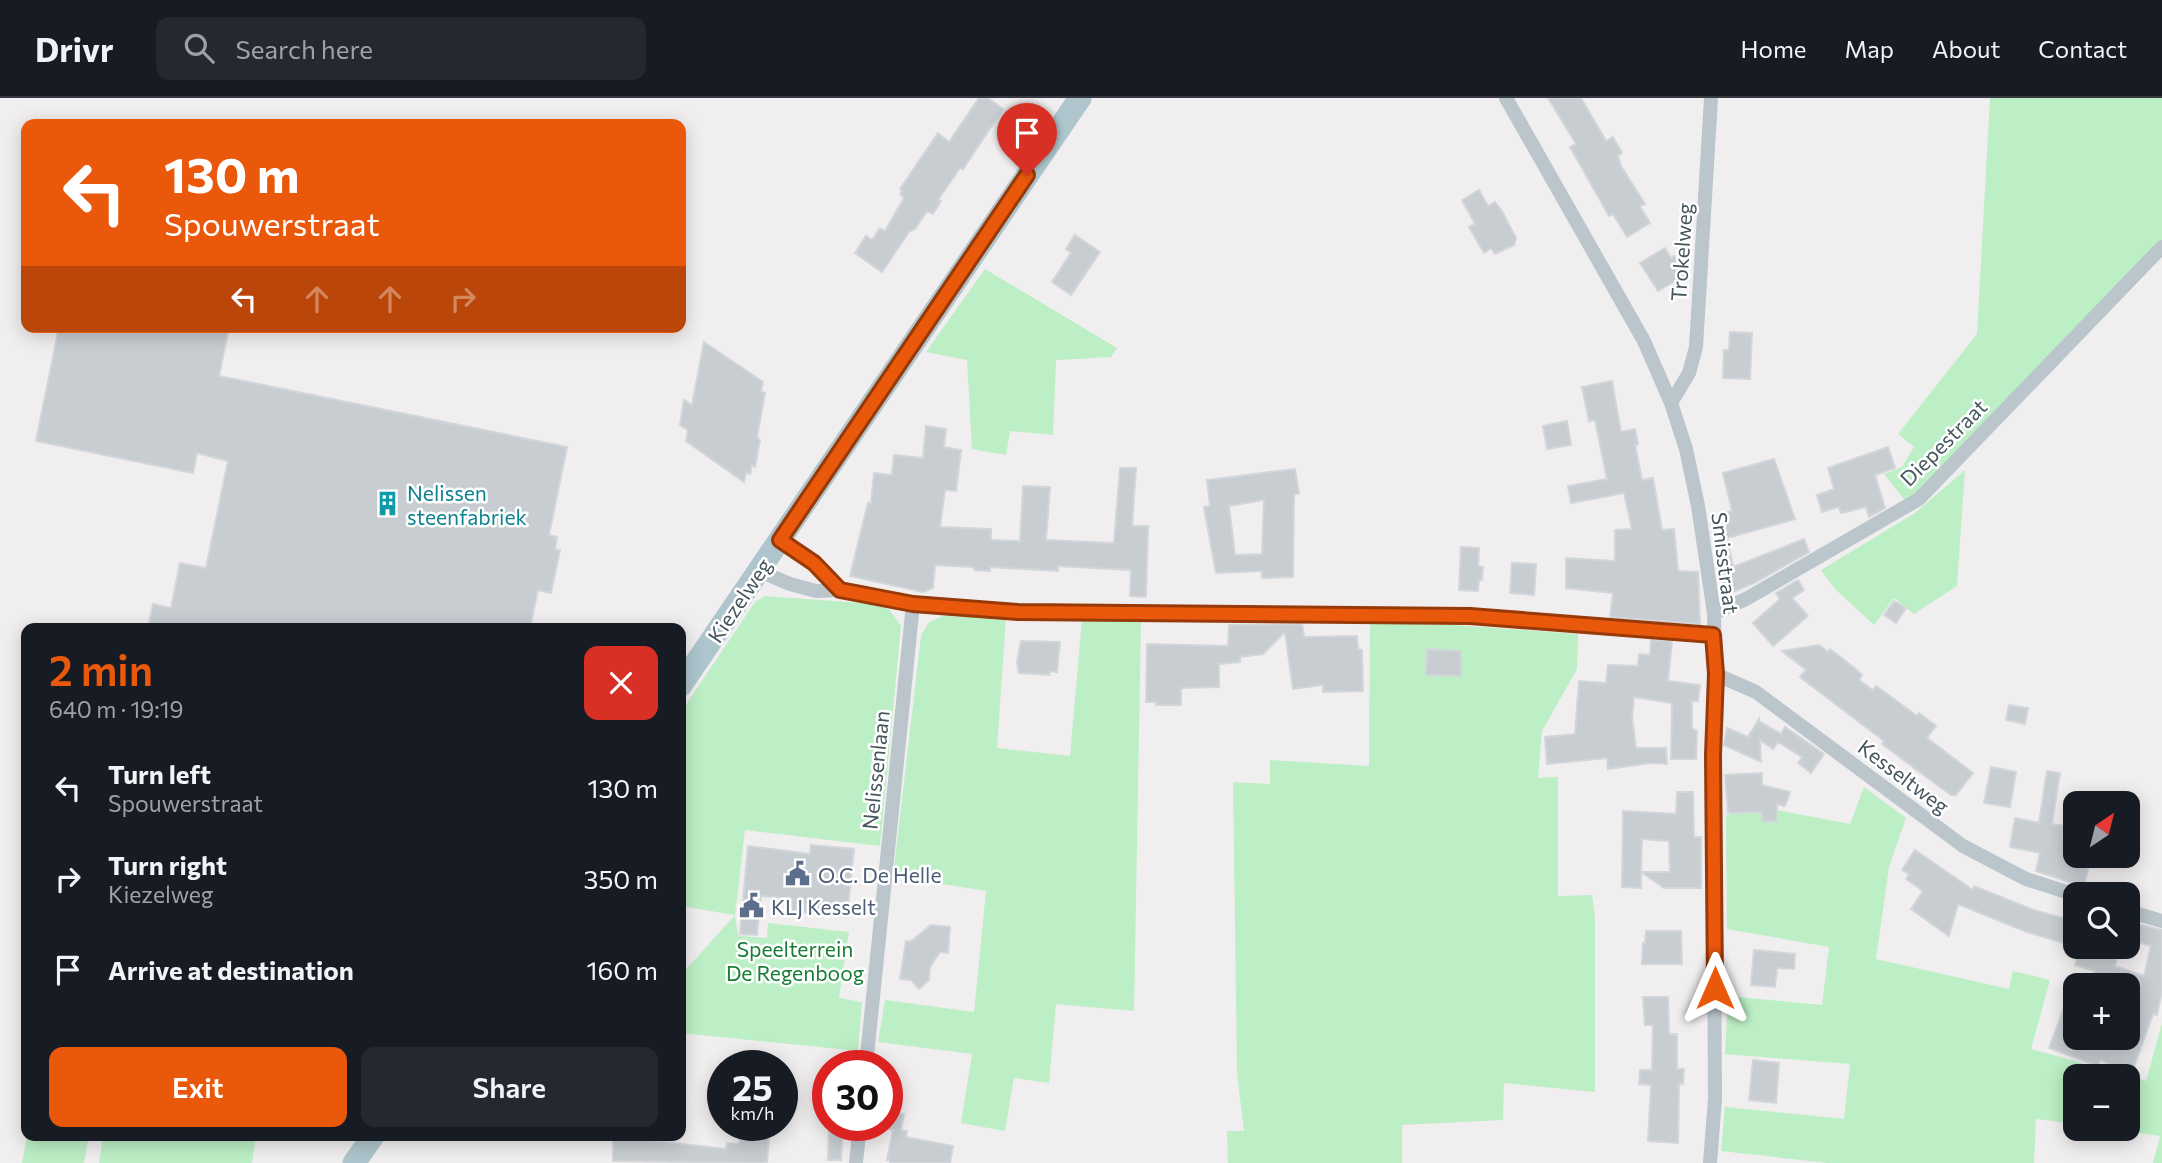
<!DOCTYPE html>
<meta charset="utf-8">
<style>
body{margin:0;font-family:Commissioner,sans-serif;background:#242831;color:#f1f3f6;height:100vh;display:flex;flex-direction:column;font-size:26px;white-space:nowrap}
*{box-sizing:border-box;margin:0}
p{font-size:23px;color:#9ea1a6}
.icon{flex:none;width:38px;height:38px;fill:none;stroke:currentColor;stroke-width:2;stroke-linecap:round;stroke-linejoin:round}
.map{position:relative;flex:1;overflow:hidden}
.panel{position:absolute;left:21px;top:525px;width:665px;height:518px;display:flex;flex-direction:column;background:#171b24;border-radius:14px;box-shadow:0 4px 18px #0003}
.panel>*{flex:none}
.banner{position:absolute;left:21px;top:21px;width:665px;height:214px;border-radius:14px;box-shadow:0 4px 18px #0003;background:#ea580c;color:#fff;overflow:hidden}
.needle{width:46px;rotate:35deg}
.fabs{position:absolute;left:2063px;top:693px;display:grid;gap:14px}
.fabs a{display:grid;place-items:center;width:77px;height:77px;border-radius:14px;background:#171b24;box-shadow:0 4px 18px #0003;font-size:35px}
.speed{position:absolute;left:707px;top:952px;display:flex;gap:14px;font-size:35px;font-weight:700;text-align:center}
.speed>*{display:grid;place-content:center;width:91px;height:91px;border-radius:50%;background:#171b24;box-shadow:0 4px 18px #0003;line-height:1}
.speed small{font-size:18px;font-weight:400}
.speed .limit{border:10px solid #d22;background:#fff;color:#111}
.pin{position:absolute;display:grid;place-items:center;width:60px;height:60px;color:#fff;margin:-72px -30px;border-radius:50% 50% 50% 0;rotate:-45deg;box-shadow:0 0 7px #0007}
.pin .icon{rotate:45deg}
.me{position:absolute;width:77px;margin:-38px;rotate:0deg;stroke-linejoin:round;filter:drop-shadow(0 0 5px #0008)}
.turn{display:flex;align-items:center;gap:24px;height:147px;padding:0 28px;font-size:32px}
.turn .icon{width:91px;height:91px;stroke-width:2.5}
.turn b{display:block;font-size:49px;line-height:60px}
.lanes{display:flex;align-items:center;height:66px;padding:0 28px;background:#0003;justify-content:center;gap:35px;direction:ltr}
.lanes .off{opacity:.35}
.round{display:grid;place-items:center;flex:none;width:74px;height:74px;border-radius:14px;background:#242831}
.overview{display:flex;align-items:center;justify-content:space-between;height:119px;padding:0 28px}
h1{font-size:42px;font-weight:600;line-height:52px;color:#ea580c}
.cta{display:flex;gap:14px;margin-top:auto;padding:14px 28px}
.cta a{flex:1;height:80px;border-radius:14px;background:#ea580c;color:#fff;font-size:28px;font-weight:600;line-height:80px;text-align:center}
.cta a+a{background:#242831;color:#f1f3f6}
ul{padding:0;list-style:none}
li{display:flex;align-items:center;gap:21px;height:91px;padding:0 28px}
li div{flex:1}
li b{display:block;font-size:26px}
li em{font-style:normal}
header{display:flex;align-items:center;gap:42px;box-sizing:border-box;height:98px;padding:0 35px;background:#171b24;border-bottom:2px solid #363941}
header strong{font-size:33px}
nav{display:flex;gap:38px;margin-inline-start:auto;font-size:24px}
.search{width:490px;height:63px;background:#242831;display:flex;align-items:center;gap:18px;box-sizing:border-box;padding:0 24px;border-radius:14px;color:#9ea1a6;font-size:26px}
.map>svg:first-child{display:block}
.green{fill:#bcefc5}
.building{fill:#c8cdd1;stroke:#d2d6da;stroke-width:2;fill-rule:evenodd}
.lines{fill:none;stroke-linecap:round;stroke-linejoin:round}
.street{stroke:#bac6cc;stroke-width:14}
.primary{stroke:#aec5cd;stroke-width:23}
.route-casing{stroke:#983908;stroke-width:18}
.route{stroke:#ea580c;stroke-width:12}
.labels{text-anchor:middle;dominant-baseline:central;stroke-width:5;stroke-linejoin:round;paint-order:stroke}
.street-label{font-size:21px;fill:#46565c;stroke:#fff}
.culture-label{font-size:21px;fill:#0d838f;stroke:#fff;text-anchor:start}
.service-label{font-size:21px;fill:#4e5e75;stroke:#fff;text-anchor:start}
.park-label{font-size:21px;fill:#177e34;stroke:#fff}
</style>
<header>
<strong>Drivr</strong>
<div class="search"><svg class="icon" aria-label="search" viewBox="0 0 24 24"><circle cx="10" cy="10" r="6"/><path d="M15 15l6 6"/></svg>Search here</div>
<nav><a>Home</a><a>Map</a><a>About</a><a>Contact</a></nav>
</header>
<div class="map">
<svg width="2162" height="1065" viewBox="0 0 2162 1065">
<rect width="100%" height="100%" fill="#f1eeef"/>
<!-- green -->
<path class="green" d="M1990,0H2162V143L1907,405L1884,376L1902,369L1914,349L1898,336L1977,236Z
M985,171L1117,250L1111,259L1056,262L1053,337L1010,333L1006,357L972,351L967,262L926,254Z
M1965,372L1957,488L1914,516L1894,500L1874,527L1835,491L1821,472L1915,415Z
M765,498L875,506L889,511L901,528L880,748L745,732L735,817L738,837L741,838L767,840L768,825L849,834L839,900L862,904L858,953L681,935V877L735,817L681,808V614L755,504Z
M943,518L1006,520L997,650L1070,658L1082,521L1141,523L1134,913L1056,906L1049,985L1014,980L1005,1033L961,1025L972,956L878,944L885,902L974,914L986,793L893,778L921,538L929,524Z
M1370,524L1454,527L1578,536L1577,571L1542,633L1538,680L1558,679V798L1592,797L1595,820V994L1504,985L1503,1022L1402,1027V1065H1228L1227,1033H1244L1237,974L1233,684L1270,686V662L1369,668Z
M1864,689L1906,720L1889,769L1876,861L2009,891L2013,873L2050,882L2031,951L2146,983L2162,925V1065H2153L2160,1038L2108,1031H2128V978H2076L2075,1026L2036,1021L2034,1065H1828L1721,1053L1725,1009L1844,1021L1850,966L1725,956L1728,898L1822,907L1829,849L1727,831L1726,717L1772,711L1850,726Z
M27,1038H89L84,1065H22Z
M103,1038H256L252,1065H99Z"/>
<!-- building -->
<path class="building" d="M979,0H988L1003,11L963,71L960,70L938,102L941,103L933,116L927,113L915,131L909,134L882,174L855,155L866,138L872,142L880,130L885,133L904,100L900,96L902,93L900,91L938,35L949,44Z
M1548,0H1581L1606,43L1613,39L1622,55L1618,58L1621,68L1645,106L1640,108L1650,125L1627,139L1613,116L1609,118L1570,49L1576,46Z
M1479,92L1488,108L1495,104L1503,115L1516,140L1514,147L1495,156L1491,150L1484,155L1469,129L1475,126L1462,102Z
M1075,137L1100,154L1071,197L1052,184L1071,155L1066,151Z
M1665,150L1671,160L1674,158L1686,177L1658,193L1640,165Z
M59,229H229L219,278L567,349L549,437L557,439L555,452H560L551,495L538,492L530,530H148L153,506L171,510L180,465L206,470L228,363L197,355L193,375L36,343Z
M1730,234L1752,235L1750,281L1723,280L1724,252H1729Z
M704,244L763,284L761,293L765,295L757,339L760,342L755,369L752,367L750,376L746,374L744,384L686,343L688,332L680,327L684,302L692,307Z
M1612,283L1621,334L1635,331L1638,346L1635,347L1642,382L1653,380L1662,432L1674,431L1678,473L1698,474L1700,526L1610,519L1613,495L1566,490V460L1615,463V432L1632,431L1624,395L1571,405L1568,388L1607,381L1595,322L1589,323L1582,289Z
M1567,323L1571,347L1547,351L1543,328Z
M926,328L946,331L944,349L961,352L956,393L945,392L940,429L991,431V442L1020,443L1023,388L1050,389L1046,442L1114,445L1120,370H1136L1132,428H1148L1146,499L1130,498L1131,472L1093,470L1058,468V473L990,469V473L974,472V469L935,467L933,490L923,494L850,478L868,405H871L874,375L892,377L894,357L923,360Z
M1888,349L1895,370L1875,377L1885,410L1869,419L1866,409L1841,415L1839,409L1822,414L1817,397L1834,391L1828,370Z
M1774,361L1795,421L1727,440L1733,469L1804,441L1809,454L1754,485L1726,497L1719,476L1710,419L1732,413L1723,375Z
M1295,371L1299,395L1294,397L1293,479L1262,480V473L1216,475L1204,409L1210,408L1207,382ZM1264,402L1262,456L1235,457L1229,408Z
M1461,449L1479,450L1478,468L1483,469L1482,482H1479L1478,493L1459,492Z
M1512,465L1536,466L1534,497L1510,495Z
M1798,482L1804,492L1792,500L1808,518L1773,548L1753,525L1780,501L1776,495Z
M1894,503L1906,510L1896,525L1884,517Z
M1302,526L1304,539L1357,538L1358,551L1362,552L1363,593L1323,594V587L1293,591L1285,534L1263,556L1240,559V564L1219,566V589L1181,590V607H1156V604H1146L1147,546L1228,548L1229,527Z
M1651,542L1672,543L1668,583L1700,587L1698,603H1692V630L1697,633L1696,661H1671L1672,605L1634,599L1632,620L1636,650H1666L1667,666L1650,665L1608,671L1607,660L1547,666L1545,639L1575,636L1579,583L1606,585L1608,567L1638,568L1639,556L1650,557Z
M1021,543L1060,544L1057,574L1050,573L1049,577L1019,575L1017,564Z
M1819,547L1828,554L1830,551L1857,572L1862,577L1859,582L1873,592L1876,588L1917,618L1919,615L1936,628L1927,640L1973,675L1956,697H1951L1922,676L1882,646L1884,643L1800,579L1806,572L1782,553Z
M1427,551L1461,553V578L1426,577Z
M2009,607L2028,610L2025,626L2006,622Z
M1759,621V623L1781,636L1785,629L1824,656L1811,675L1798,665L1802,659L1778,644L1773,651L1760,642L1761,664L1724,647L1727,630L1748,639Z
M1991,669L2016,674L2010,709L1984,705Z
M2047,673L2060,675L2052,726L2066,728L2063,740L2073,743L2071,751L2076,752V758H2091L2084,789L2036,773L2040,755L2010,749L2015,720L2039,725Z
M1762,675V687L1790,694L1785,708L1777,706V723L1762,724V714L1728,715L1725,677Z
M1677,694H1693L1694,739H1701V790H1664L1641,774V790L1622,789L1623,713L1676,716ZM1642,741L1669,743L1670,774H1641Z
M811,747L854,751L847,819L791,813L792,801L761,798L757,837L740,836L748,748L810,756Z
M1915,752L1973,792L1974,788L2031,811L2076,824V849L2027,834L1958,806L1949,838L1911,811L1923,793L1906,781L1909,776L1902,772Z
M2128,824L2162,832V893L2157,917L2153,916L2132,974L2100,962L2098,968L2049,950L2074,883L2076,940H2128V887H2090L2095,873L2075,867L2081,849H2120L2115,868L2144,878L2151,848L2128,841Z
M931,827L950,829L948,855L940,854L930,869L929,882L919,891L911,882L900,881L906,843L910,844Z
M1646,833H1681L1682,866H1642L1643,845H1645Z
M1754,852L1795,856L1794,871L1777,870L1775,889L1751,887Z
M1643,899H1668L1669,936H1677V971H1684L1683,986L1679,985L1678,1045L1648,1043L1651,987L1639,986L1640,972H1652L1653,927H1645Z
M1753,962L1779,965L1776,1005L1749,1002Z
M887,1012L904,1016L901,1032L907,1033L906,1039L953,1048L950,1065H890V1062H887L893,1032L887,1031Z
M829,1027H843L841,1062H828Z
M740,1037L769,1040L767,1065L613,1063V1038H640L647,1042L726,1051L727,1045L739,1046Z"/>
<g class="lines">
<!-- street -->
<path class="street" d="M1506,0L1644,243L1671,305L1686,351L1698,408L1714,515L1715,576L1713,657L1715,1001L1710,1065
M1671,305L1689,275L1696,249L1711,0
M780,442L814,465L840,492
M759,473L790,486L816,493L840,492L913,506L1018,514L1470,518L1713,537
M1714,515L1746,501L1919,401L2162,149
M1715,576L1756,594L1963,748L2026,781L2076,797
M2128,813L2162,823
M866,968L913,506
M856,1065L860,1027"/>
<!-- primary -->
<path class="primary" d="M681,587L1080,0
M354,1065L373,1038"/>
</g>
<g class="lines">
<defs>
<path id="route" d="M1027,77L780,442L814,465L840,492L913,506L1018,514L1470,518L1713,537L1716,576L1713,657L1715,890"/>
</defs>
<!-- route casing -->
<use href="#route" class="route-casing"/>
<!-- route -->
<use href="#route" class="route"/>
</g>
<!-- icons -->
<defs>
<symbol id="building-bare" viewBox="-9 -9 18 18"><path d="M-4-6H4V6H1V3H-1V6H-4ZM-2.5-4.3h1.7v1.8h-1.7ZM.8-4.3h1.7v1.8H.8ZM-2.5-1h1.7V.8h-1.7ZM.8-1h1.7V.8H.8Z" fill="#0f9aa8" stroke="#fff" stroke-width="2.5" paint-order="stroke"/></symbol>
<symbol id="civic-bare" viewBox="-9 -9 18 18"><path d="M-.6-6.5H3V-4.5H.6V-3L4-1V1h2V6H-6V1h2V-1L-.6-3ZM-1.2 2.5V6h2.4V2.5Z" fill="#5c6f8a" stroke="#fff" stroke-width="2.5" paint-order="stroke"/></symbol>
</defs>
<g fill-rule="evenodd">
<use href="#building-bare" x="370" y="388" width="35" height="35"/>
<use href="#civic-bare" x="780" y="758" width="35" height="35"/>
<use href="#civic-bare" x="734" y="790" width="35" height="35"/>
</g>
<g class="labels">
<!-- street labels -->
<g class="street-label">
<text transform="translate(1681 154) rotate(-86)">Trokelweg</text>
<text transform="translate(1943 344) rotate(-45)">Diepestraat</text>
<text transform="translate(1726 465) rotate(83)">Smisstraat</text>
<text transform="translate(739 502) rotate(-56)">Kiezelweg</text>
<text transform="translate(875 672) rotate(-84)">Nelissenlaan</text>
<text transform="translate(1904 678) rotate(37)">Kesseltweg</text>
</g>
<!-- culture labels -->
<g class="culture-label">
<text x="407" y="394">Nelissen<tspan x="407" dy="24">steenfabriek</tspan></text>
</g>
<!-- service labels -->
<g class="service-label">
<text x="818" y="776">O.C. De Helle</text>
<text x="771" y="808">KLJ Kesselt</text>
</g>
<!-- park labels -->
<g class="park-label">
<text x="795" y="850">Speelterrein<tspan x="795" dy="24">De Regenboog</tspan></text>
</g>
</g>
</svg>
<div class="fabs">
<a><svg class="needle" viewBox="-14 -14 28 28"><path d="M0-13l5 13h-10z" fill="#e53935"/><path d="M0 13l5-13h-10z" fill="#9ea1a6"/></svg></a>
<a><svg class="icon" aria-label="search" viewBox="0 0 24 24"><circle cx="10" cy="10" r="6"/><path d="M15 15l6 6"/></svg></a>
<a>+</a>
<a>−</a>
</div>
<div class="speed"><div>25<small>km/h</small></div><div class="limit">30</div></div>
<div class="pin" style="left:1027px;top:77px;background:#d93025"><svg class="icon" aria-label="arrive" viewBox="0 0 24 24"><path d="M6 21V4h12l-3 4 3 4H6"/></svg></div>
<svg class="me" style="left:1715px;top:890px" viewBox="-20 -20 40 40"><path d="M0-17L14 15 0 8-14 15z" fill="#ea580c" stroke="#fff" stroke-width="4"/></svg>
<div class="banner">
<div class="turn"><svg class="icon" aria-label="left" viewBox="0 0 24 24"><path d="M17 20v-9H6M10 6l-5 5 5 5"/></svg><div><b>130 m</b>Spouwerstraat</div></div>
<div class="lanes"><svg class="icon" aria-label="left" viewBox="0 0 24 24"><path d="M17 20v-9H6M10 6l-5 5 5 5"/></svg><svg class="icon off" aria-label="ahead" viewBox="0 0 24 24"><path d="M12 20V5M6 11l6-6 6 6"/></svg><svg class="icon off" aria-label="ahead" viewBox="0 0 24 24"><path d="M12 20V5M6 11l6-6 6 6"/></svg><svg class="icon off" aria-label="right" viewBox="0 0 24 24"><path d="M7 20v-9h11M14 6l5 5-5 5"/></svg></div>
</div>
<section class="panel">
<div class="overview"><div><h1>2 min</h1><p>640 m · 19:19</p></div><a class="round" style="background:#d93025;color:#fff"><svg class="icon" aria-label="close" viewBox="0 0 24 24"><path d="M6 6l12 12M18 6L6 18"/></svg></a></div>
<ul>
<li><svg class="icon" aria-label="left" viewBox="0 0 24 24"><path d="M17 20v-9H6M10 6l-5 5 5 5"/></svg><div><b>Turn left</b><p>Spouwerstraat</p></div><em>130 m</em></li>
<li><svg class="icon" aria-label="right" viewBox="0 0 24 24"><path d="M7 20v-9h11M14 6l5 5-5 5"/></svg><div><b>Turn right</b><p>Kiezelweg</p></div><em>350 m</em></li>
<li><svg class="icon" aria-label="arrive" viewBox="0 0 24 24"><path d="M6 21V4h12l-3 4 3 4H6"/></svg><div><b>Arrive at destination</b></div><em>160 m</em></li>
</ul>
<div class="cta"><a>Exit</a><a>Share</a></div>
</section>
</div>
